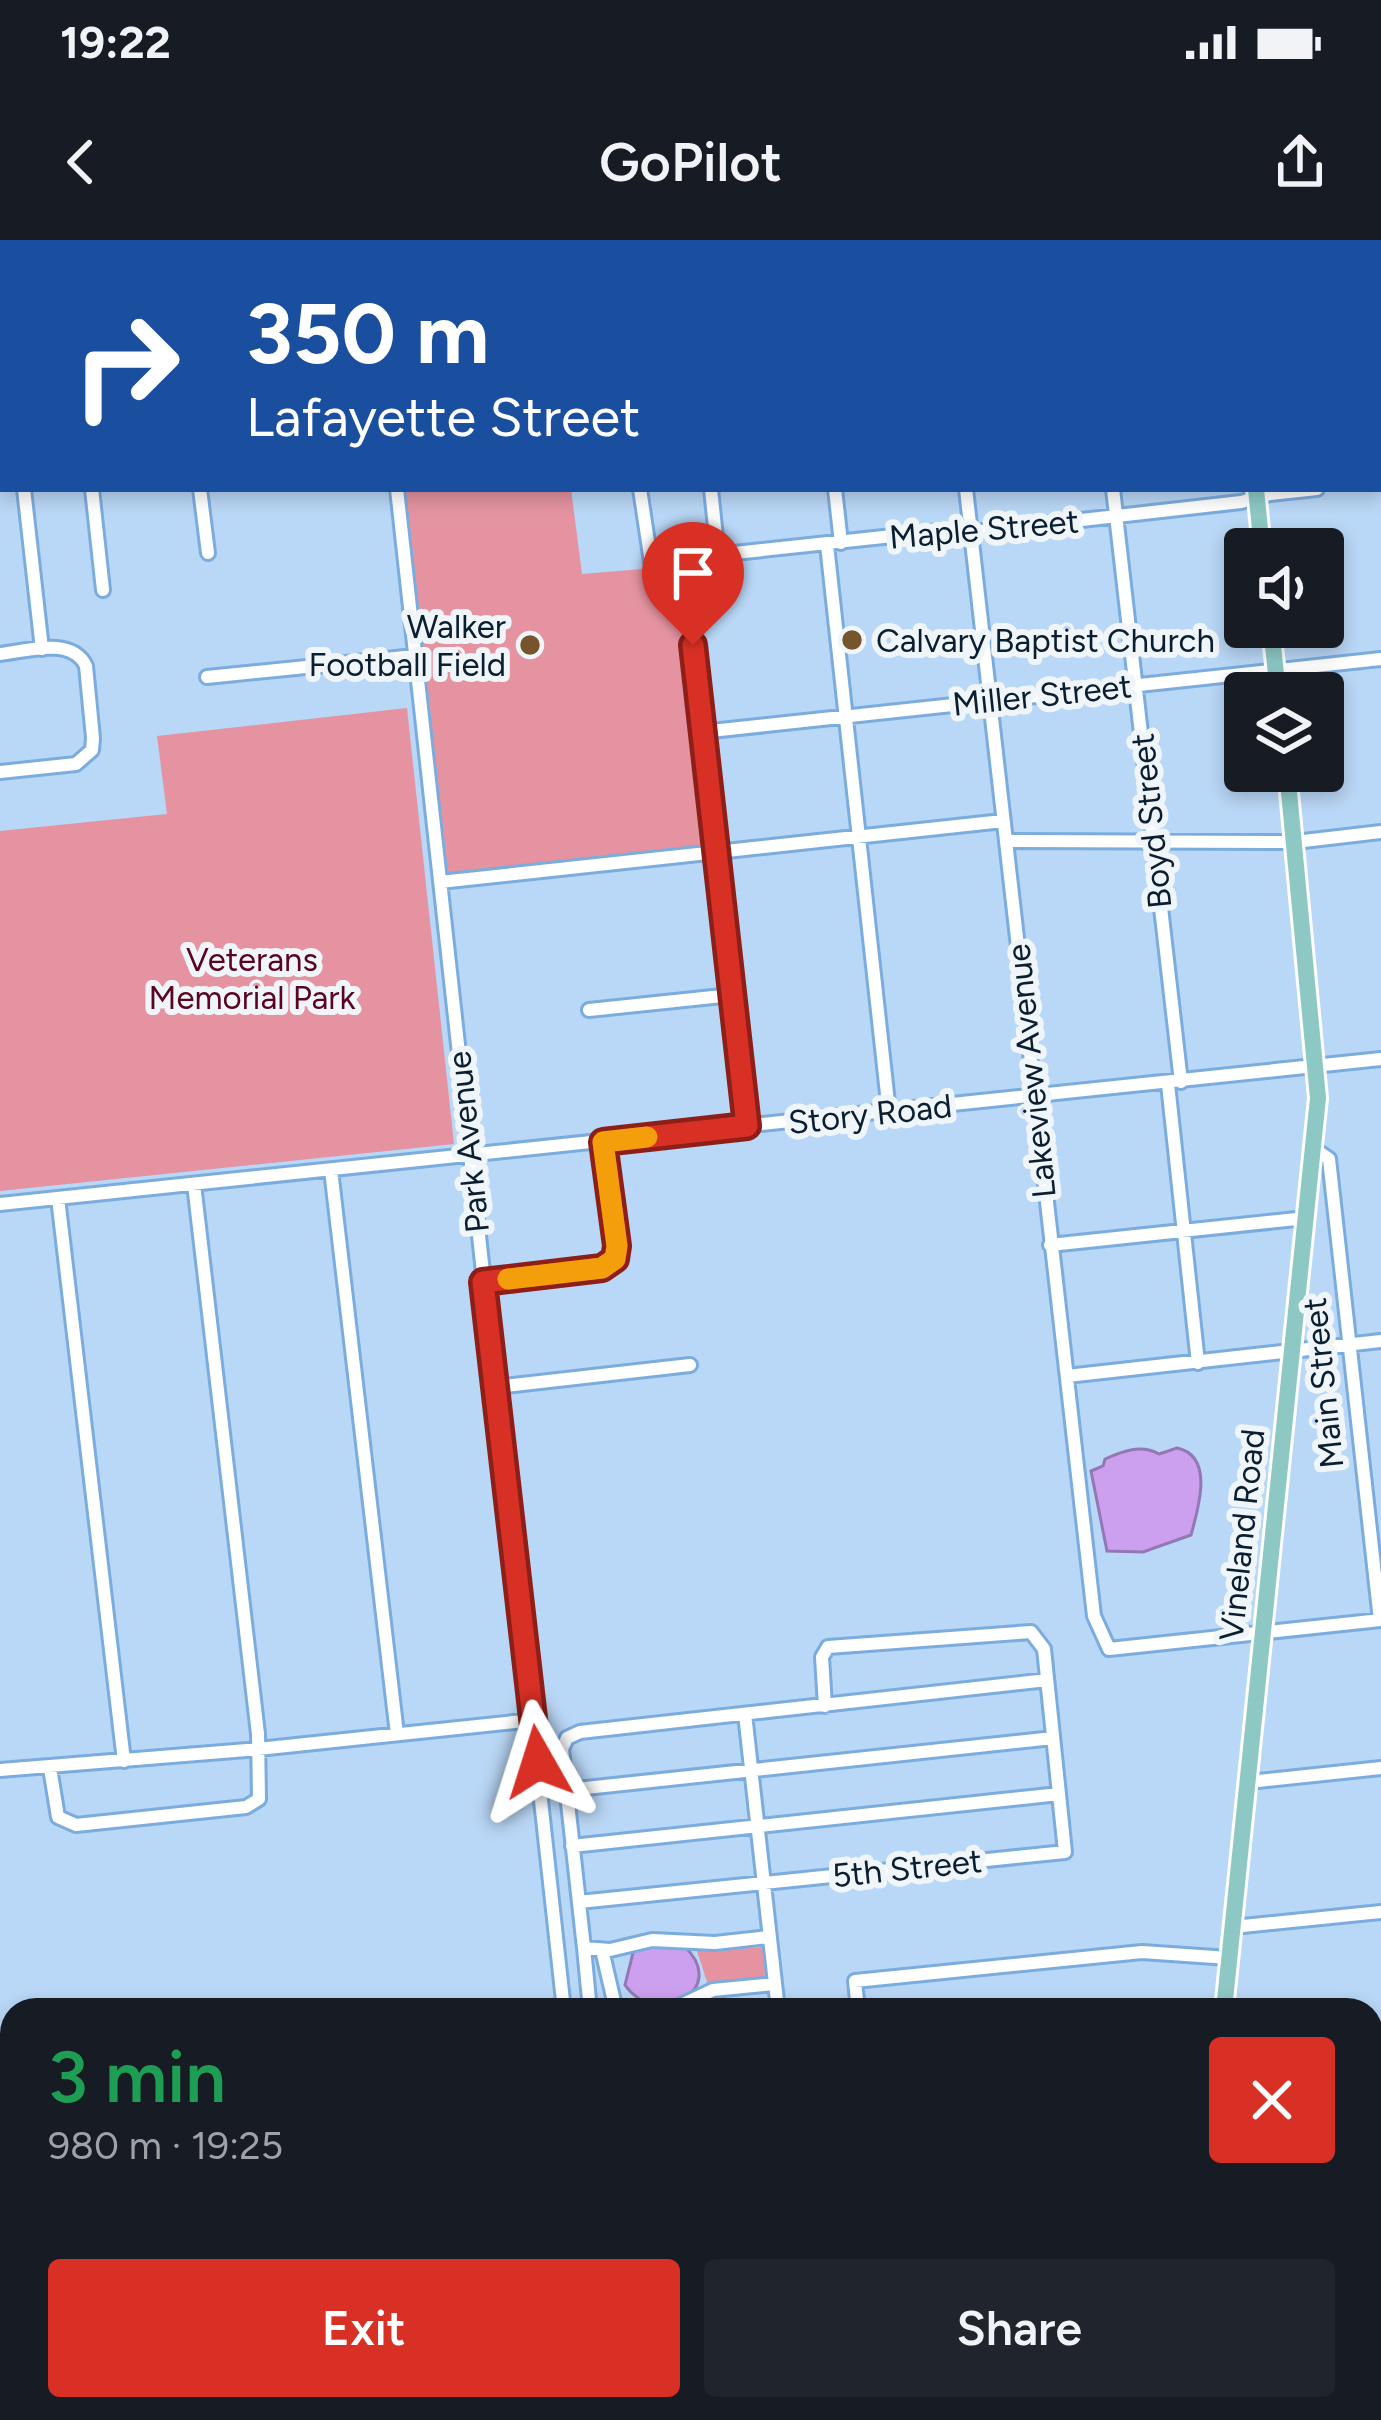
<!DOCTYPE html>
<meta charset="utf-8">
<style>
body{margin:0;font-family:Figtree,sans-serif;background:#20242c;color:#f1f3f6;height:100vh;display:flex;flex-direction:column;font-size:45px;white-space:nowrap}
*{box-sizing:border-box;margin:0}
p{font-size:39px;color:#9ea1a6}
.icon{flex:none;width:66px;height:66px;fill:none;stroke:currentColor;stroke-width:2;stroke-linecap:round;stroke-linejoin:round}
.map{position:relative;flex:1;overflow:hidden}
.details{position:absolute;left:0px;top:1758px;width:1383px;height:423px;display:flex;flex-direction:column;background:#171b24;border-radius:36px 36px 0 0;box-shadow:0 6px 18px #0003}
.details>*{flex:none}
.hud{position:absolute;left:0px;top:0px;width:1383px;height:252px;box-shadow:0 6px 18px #0003;background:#1a4fa0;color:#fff;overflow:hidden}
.fabs{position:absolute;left:1224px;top:288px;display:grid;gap:24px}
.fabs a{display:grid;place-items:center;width:120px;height:120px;border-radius:12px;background:#171b24;box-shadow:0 6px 18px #0003;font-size:60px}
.pin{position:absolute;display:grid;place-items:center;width:102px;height:102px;color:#fff;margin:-123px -51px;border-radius:50% 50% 50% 0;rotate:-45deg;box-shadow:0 0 12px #0007}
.pin .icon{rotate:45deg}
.me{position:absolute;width:132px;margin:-66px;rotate:354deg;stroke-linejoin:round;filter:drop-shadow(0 0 9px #0008)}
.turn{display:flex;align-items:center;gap:42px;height:252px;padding:0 48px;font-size:54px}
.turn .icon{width:156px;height:156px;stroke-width:2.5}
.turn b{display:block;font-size:84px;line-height:102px}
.round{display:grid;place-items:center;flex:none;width:126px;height:126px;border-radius:12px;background:#20242c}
.head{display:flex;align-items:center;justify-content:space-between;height:204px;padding:0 48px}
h1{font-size:72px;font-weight:600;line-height:90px;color:#1e9e55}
.primary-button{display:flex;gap:24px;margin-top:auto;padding:24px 48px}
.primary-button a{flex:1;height:138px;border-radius:12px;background:#d93025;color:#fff;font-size:48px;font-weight:600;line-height:138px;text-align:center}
.primary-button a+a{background:#20242c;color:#f1f3f6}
.status{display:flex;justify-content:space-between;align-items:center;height:84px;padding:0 60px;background:#171b24;direction:ltr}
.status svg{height:33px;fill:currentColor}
header{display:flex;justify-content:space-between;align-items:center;height:156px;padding:0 48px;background:#171b24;font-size:54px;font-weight:600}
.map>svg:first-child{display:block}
.green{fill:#e593a0}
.water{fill:#cca0ee;stroke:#9279b5;stroke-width:3}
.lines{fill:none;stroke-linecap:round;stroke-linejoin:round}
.minor-casing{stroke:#7bacde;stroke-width:18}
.major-casing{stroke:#fff;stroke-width:22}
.highway-casing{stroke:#fff;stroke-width:24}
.minor{stroke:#fff;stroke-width:12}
.major{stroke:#8dc8c5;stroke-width:16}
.highway{stroke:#41a49e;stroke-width:18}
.route-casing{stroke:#8d1f18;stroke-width:30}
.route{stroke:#d93025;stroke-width:21}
.slow{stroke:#f59e0b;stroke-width:21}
.poi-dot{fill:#76542c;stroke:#f0f5fa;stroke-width:4.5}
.labels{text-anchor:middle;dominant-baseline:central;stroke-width:12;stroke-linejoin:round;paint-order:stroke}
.street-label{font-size:33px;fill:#0a1e31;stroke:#f0f5fa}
.poi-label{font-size:33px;fill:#0a1e31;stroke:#f0f5fa;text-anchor:end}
.park-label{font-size:33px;fill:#5b0421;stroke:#f0f5fa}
</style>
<div class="status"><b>19:22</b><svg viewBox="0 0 49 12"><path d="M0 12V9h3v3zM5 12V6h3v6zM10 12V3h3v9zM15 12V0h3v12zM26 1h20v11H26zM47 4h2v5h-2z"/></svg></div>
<header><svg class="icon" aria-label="back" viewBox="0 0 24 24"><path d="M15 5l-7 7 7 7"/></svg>GoPilot<svg class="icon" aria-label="share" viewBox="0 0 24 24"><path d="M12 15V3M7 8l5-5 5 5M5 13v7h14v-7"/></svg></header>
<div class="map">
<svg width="1381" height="2180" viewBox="0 0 1381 2180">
<rect width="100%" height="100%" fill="#b9d7f6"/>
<!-- green -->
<path class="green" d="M404,249H571L582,334L679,326L709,607L446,635Z
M407,468L454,904L0,951V591L167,574L157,496Z
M749,1703L753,1708L763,1707L768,1742L709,1748L696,1708Z"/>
<!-- water -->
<path class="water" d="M1177,1208C1215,1216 1198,1269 1191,1295L1143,1312L1107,1311L1091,1231L1103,1226L1105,1219C1123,1211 1141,1204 1159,1214Z
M659,1703L684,1706C731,1750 656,1790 625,1745L634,1709Z"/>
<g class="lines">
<defs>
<path id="minor" d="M369,0L370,3
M769,0V3
M940,0V3
M1085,0V3
M1380,0L1381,16
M408,3L420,0
M1380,35H1381
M1380,84L1381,94
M1380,243L1381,242
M24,249L42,409
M92,249L103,350
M200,249L208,313
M397,249L564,1770
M640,249L651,322L958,289L984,291L1241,262L1270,254L1317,249
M711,249L718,316
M835,249L841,303
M966,249L1094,1376L1109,1409L1381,1380
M1113,249L1181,842
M827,305L889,872
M684,319L747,887
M0,414C26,411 72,396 86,426L93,498L92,510L76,524L0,532
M207,437L415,416
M702,492L1381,419
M1006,601L1295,602L1381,592
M440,642L1003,581
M589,770L732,755
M1168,844L1198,1123
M1313,908L1329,919L1380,1380
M331,930L397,1494
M58,958L124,1521
M0,964L1381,819
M1050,1005L1306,978
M483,1042L602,1028L615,1019L617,1006L603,902
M1067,1136L1381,1101
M496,1147L690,1125
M745,1474L778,1770
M50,1528L58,1577L76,1585L246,1567L259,1559L258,1494L194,944
M0,1530L258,1509L533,1480
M1249,1542L1381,1528
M567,1550L1053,1498
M572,1606L1059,1554
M579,1662L1065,1612L1044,1409L1031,1392L828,1407L822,1417L825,1466
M1233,1687L1381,1672
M768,1697L715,1703L652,1700L610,1710L584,1708L562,1509L567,1498L580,1492L1047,1440
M584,1708L590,1770
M602,1710L616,1770
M646,1770L677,1767L713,1750L774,1744
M858,1770L855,1741L1142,1712L1229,1718
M609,2169L610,2180"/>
<path id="major" d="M1228,0L1229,3
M308,3L314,0
M0,155L3,153
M1256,249L1262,309
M1271,387L1278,453
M1224,1770L1318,858L1287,531
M1185,2180V2169"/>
<path id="highway" d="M1371,1946L1381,1945
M1371,1975L1381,1974
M0,2099L12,2087
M0,2115L12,2114"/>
</defs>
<!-- minor casing -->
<use href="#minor" class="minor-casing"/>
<!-- major casing -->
<use href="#major" class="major-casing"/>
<!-- highway casing -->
<use href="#highway" class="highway-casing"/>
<!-- minor -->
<use href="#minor" class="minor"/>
<!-- major -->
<use href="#major" class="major"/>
<!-- highway -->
<use href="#highway" class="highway"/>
</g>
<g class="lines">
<defs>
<path id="route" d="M538,1522L483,1042L602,1028L615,1019L617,1006L603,902L747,886L693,405"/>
</defs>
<!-- route casing -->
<use href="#route" class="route-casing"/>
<!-- route -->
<use href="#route" class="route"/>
<!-- slow -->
<path class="slow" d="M508,1039L602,1028L615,1019L617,1006L603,902L647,897"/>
</g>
<!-- markers -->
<g class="poi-dot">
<circle cx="852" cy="400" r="12"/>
<circle cx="530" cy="405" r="12"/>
</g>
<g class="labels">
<!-- street labels -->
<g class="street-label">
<text transform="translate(984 289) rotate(-5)">Maple Street</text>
<text transform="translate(1042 455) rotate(-6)">Miller Street</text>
<text transform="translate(1151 581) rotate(-96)">Boyd Street</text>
<text transform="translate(1031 831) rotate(-96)">Lakeview Avenue</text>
<text transform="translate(870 874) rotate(-6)">Story Road</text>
<text transform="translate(468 902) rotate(-96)">Park Avenue</text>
<text transform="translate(1323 1143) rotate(-96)">Main Street</text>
<text transform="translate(1242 1295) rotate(-84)">Vineland Road</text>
<text transform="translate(907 1628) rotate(-6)">5th Street</text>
</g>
<!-- poi labels -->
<g class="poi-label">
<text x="506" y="386">Walker<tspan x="506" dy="38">Football Field</tspan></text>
<text x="876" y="400" text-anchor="start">Calvary Baptist Church</text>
</g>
<!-- park labels -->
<g class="park-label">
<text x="252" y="719">Veterans<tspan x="252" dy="38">Memorial Park</tspan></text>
</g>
</g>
</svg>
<div class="fabs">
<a><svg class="icon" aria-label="sound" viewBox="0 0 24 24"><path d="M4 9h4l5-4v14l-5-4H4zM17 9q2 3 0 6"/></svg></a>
<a><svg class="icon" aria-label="layers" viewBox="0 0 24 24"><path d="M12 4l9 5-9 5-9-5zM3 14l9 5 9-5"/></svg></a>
</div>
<div class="pin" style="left:693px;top:405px;background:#d93025"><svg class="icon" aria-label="arrive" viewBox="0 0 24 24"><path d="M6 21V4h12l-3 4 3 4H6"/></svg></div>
<svg class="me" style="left:538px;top:1522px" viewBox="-20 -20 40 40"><path d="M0-17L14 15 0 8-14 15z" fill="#d93025" stroke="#fff" stroke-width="4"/></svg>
<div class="hud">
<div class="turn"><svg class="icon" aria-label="right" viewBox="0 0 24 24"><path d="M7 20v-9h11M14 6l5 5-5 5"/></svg><div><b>350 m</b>Lafayette Street</div></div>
</div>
<section class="details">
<div class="head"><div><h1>3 min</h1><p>980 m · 19:25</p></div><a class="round" style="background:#d93025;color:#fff"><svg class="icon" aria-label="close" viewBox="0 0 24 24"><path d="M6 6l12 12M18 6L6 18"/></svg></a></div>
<div class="primary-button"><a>Exit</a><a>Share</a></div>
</section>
</div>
